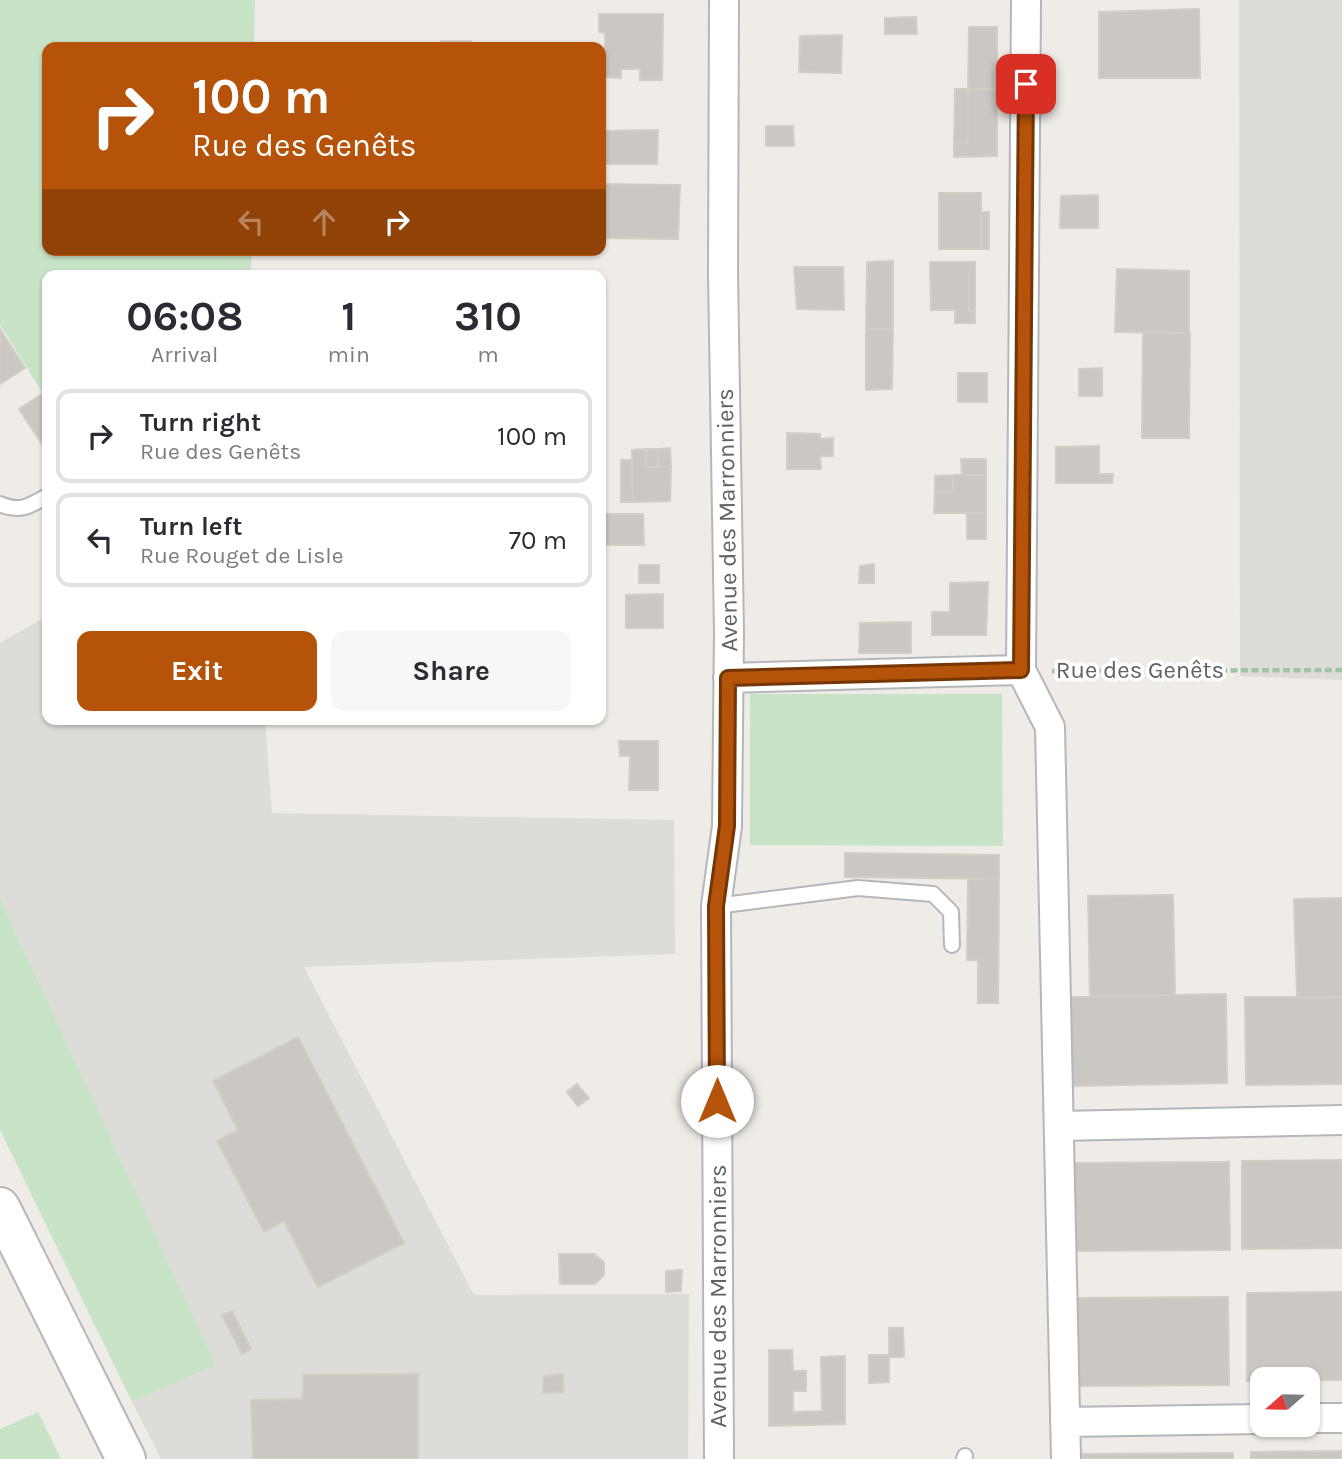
<!DOCTYPE html>
<meta charset="utf-8">
<style>
body{margin:0;font-family:Karla,sans-serif;background:#f7f7f7;color:#2b2b33;height:100vh;display:flex;flex-direction:column;font-size:26px;white-space:nowrap}
*{box-sizing:border-box;margin:0}
p{font-size:23px;color:#7c7c81}
.icon{flex:none;width:38px;height:38px;fill:none;stroke:currentColor;stroke-width:2;stroke-linecap:round;stroke-linejoin:round}
.map{position:relative;flex:1;overflow:hidden}
.sheet{position:absolute;left:42px;top:270px;width:564px;height:455px;display:flex;flex-direction:column;background:#fff;border-radius:14px;box-shadow:0 2px 5px #0004}
.sheet>*{flex:none}
.hud{position:absolute;left:42px;top:42px;width:564px;height:214px;border-radius:14px;box-shadow:0 2px 5px #0004;background:#b45309;color:#fff;overflow:hidden}
.needle{width:46px;rotate:250deg}
.fabs{position:absolute;left:1250px;top:1367px;display:grid;gap:14px}
.fabs a{display:grid;place-items:center;width:70px;height:70px;border-radius:14px;background:#fff;box-shadow:0 2px 5px #0004;font-size:35px}
.pin{position:absolute;display:grid;place-items:center;width:60px;height:60px;color:#fff;margin:-30px;border-radius:14px;box-shadow:0 4px 10px #0006}
.me{position:absolute;width:77px;margin:-38px;rotate:0deg;stroke-linejoin:round;filter:drop-shadow(0 0 5px #0008)}
.turn{display:flex;align-items:center;gap:24px;height:147px;padding:0 35px;font-size:32px}
.turn .icon{width:91px;height:91px;stroke-width:2.5}
.turn b{display:block;font-size:49px;line-height:60px}
.lanes{display:flex;align-items:center;height:66px;padding:0 35px;background:#0003;justify-content:center;gap:35px;direction:ltr}
.lanes .off{opacity:.35}
.eta{display:flex;justify-content:space-evenly;align-items:center;height:119px;text-align:center}
.eta b{font-size:42px;font-weight:700;line-height:49px}
.cta{display:flex;gap:14px;margin-top:auto;padding:14px 35px}
.cta a{flex:1;height:80px;border-radius:14px;background:#b45309;color:#fff;font-size:28px;font-weight:700;line-height:80px;text-align:center}
.cta a+a{background:#f7f7f7;color:#2b2b33}
ul{padding:0;list-style:none}
li{display:flex;align-items:center;gap:21px;height:94px;margin:0 14px 10px;padding:0 21px;border:4px solid #e1e1e2;border-radius:14px}
li div{flex:1}
li b{display:block;font-size:26px}
li em{font-style:normal}
.map>svg:first-child{display:block}
.industrial{fill:#dedcd9}
.green{fill:#c8e4c6}
.building{fill:#cbc7c3;stroke:#d3cec5;stroke-width:2}
.lines{fill:none;stroke-linecap:round;stroke-linejoin:round}
.service-casing{stroke:#b4b7ba;stroke-width:18}
.minor-casing{stroke:#b4b7ba;stroke-width:32}
.secondary-casing{stroke:#b3b6ba;stroke-width:42}
.path{stroke:#9fc4a7;stroke-width:4.5;stroke-dasharray:7 3.5;stroke-linecap:butt}
.service{stroke:#fff;stroke-width:14}
.minor{stroke:#fff;stroke-width:28}
.secondary{stroke:#fff;stroke-width:38}
.route-casing{stroke:#753606;stroke-width:18}
.route{stroke:#b45309;stroke-width:12}
.labels{text-anchor:middle;dominant-baseline:central;stroke-width:7;stroke-linejoin:round;paint-order:stroke}
.street-label{font-size:24px;fill:#5e6265;stroke:#fff}
</style>
<div class="map">
<svg width="1342" height="1459" viewBox="0 0 1342 1459">
<rect width="100%" height="100%" fill="#efece7"/>
<!-- industrial -->
<path class="industrial" d="M1239,0H1342V680L1240,676Z
M47,616V719H265L272,813L674,820L675,954L304,967L474,1295L689,1294L688,1459H161L132,1402L216,1365L0,898V643Z"/>
<!-- green -->
<path class="green" d="M0,0H255L254,47H47V250H252L251,275H47V400L0,325Z
M750,694H1002L1003,846L750,845Z
M0,898L216,1365L132,1402L0,1130Z
M38,1412L61,1459H0V1429Z"/>
<!-- building -->
<path class="building" d="M1199,9L1200,78H1099V12Z
M599,14H663L662,80H640V69H621V78L605,77V33L599,32Z
M916,17L917,34H885V18Z
M969,27H997V89H968Z
M842,35L841,73L799,72L800,36Z
M441,41H471V47H441Z
M955,89H968V143H954Z
M968,89H997V156L954,157V143H968Z
M766,126H793L794,146H766Z
M658,130L657,164H600V131Z
M600,184L680,185L678,239L600,238Z
M939,193H981V249H939Z
M1098,195V228H1060L1061,196Z
M981,212H989V249H981Z
M893,261V329H866L867,262Z
M930,262H970L969,311L975,310V323H955V310H931Z
M970,262H975V310L969,311Z
M794,267H843L844,310L797,309Z
M1117,269L1189,271V333L1115,332Z
M0,329L25,368L0,384Z
M866,329H893L892,389L866,390Z
M1143,332L1190,333L1189,438H1142Z
M1102,368V396H1079V369Z
M958,373H987V402H958Z
M42,394L47,403V452L19,409Z
M787,433L820,434V439L833,438V456H820L821,469H787Z
M1099,446V474H1113L1112,483H1056V447Z
M670,448L671,467H658V449Z
M646,449H658V467H646Z
M646,449V467H671L670,501L633,502L632,450Z
M961,459H986V475H962Z
M621,460H632L633,502H621Z
M953,475V492H935V476Z
M953,475H986V513H934L935,492H953Z
M967,513H986V539H967Z
M600,514H643L644,545H600Z
M874,564V583H859L860,566Z
M639,565H659V583H639Z
M988,582L986,635H932V612H950V583Z
M663,594V628H626V595Z
M911,622V653H859L860,623Z
M619,741H658V790H629L630,756H620Z
M845,853L999,855V879L845,877Z
M968,879H999L998,1003H978V960H967Z
M1173,895L1175,995L1090,996L1088,896Z
M1342,898V997L1297,998L1294,899Z
M1226,994L1227,1083L1071,1086L1069,997Z
M1245,997H1342V1084L1246,1085Z
M298,1037L404,1243L318,1287L284,1221L264,1232L217,1141L238,1130L213,1081Z
M577,1084L589,1098L578,1106L567,1092Z
M1342,1160V1248L1242,1249V1161Z
M1229,1162L1230,1250L1073,1251L1072,1163Z
M559,1254H594L604,1262V1275L595,1284H560Z
M682,1270L681,1291L666,1292V1271Z
M1342,1292V1380L1247,1381V1293Z
M1228,1297L1229,1385L1072,1386L1071,1298Z
M232,1311L251,1349L242,1354L222,1315Z
M889,1328H903L904,1357H889Z
M769,1350H792L793,1371H806V1391H793V1412L822,1411L821,1357L845,1356V1424L769,1426Z
M869,1355H889V1382L869,1383Z
M418,1374V1459H253L251,1400L303,1399V1375Z
M563,1374L564,1392L543,1393L544,1376Z
M1342,1451V1459H1251V1452Z
M1233,1453V1459H1077V1454Z"/>
<g class="lines">
<defs>
<path id="service" d="M0,504C19,513 30,506 47,496
M716,906L858,888L933,894L951,912L952,945
M964,1459L965,1456"/>
<path id="minor" d="M1026,0L1021,670L1050,727L1066,1459
M728,678L1021,670
M1059,1126L1342,1120
M1307,1418H1342
M1065,1422L1262,1419
M719,1459L716,906L727,826L729,632L723,274L724,0"/>
<path id="secondary" d="M0,1207L126,1459"/>
</defs>
<!-- service casing -->
<use href="#service" class="service-casing"/>
<!-- minor casing -->
<use href="#minor" class="minor-casing"/>
<!-- secondary casing -->
<use href="#secondary" class="secondary-casing"/>
<!-- path -->
<path class="path" d="M1052,671L1342,670"/>
<!-- service -->
<use href="#service" class="service"/>
<!-- minor -->
<use href="#minor" class="minor"/>
<!-- secondary -->
<use href="#secondary" class="secondary"/>
</g>
<g class="lines">
<defs>
<path id="route" d="M717,1101L716,906L727,826L728,678L1021,670L1026,84"/>
</defs>
<!-- route casing -->
<use href="#route" class="route-casing"/>
<!-- route -->
<use href="#route" class="route"/>
</g>
<g class="labels">
<!-- street labels -->
<g class="street-label">
<text transform="translate(727 520) rotate(-91)">Avenue des Marronniers</text>
<text x="1140" y="670">Rue des Genêts</text>
<text transform="translate(718 1296) rotate(-90)">Avenue des Marronniers</text>
</g>
</g>
</svg>
<div class="fabs">
<a><svg class="needle" viewBox="-14 -14 28 28"><path d="M0-13l5 13h-10z" fill="#e53935"/><path d="M0 13l5-13h-10z" fill="#7c7c81"/></svg></a>
</div>
<div class="pin" style="left:1026px;top:84px;background:#d93025"><svg class="icon" aria-label="arrive" viewBox="0 0 24 24"><path d="M6 21V4h12l-3 4 3 4H6"/></svg></div>
<svg class="me" style="left:717px;top:1101px" viewBox="-20 -20 40 40"><circle r="19" fill="#fff"/><path d="M0-13L10 11 0 6-10 11z" fill="#b45309"/></svg>
<div class="hud">
<div class="turn"><svg class="icon" aria-label="right" viewBox="0 0 24 24"><path d="M7 20v-9h11M14 6l5 5-5 5"/></svg><div><b>100 m</b>Rue des Genêts</div></div>
<div class="lanes"><svg class="icon off" aria-label="left" viewBox="0 0 24 24"><path d="M17 20v-9H6M10 6l-5 5 5 5"/></svg><svg class="icon off" aria-label="ahead" viewBox="0 0 24 24"><path d="M12 20V5M6 11l6-6 6 6"/></svg><svg class="icon" aria-label="right" viewBox="0 0 24 24"><path d="M7 20v-9h11M14 6l5 5-5 5"/></svg></div>
</div>
<section class="sheet">
<div class="eta">
<div><b>06:08</b><p>Arrival</p></div>
<div><b>1</b><p>min</p></div>
<div><b>310</b><p>m</p></div>
</div>
<ul>
<li><svg class="icon" aria-label="right" viewBox="0 0 24 24"><path d="M7 20v-9h11M14 6l5 5-5 5"/></svg><div><b>Turn right</b><p>Rue des Genêts</p></div><em>100 m</em></li>
<li><svg class="icon" aria-label="left" viewBox="0 0 24 24"><path d="M17 20v-9H6M10 6l-5 5 5 5"/></svg><div><b>Turn left</b><p>Rue Rouget de Lisle</p></div><em>70 m</em></li>
</ul>
<div class="cta"><a>Exit</a><a>Share</a></div>
</section>
</div>
